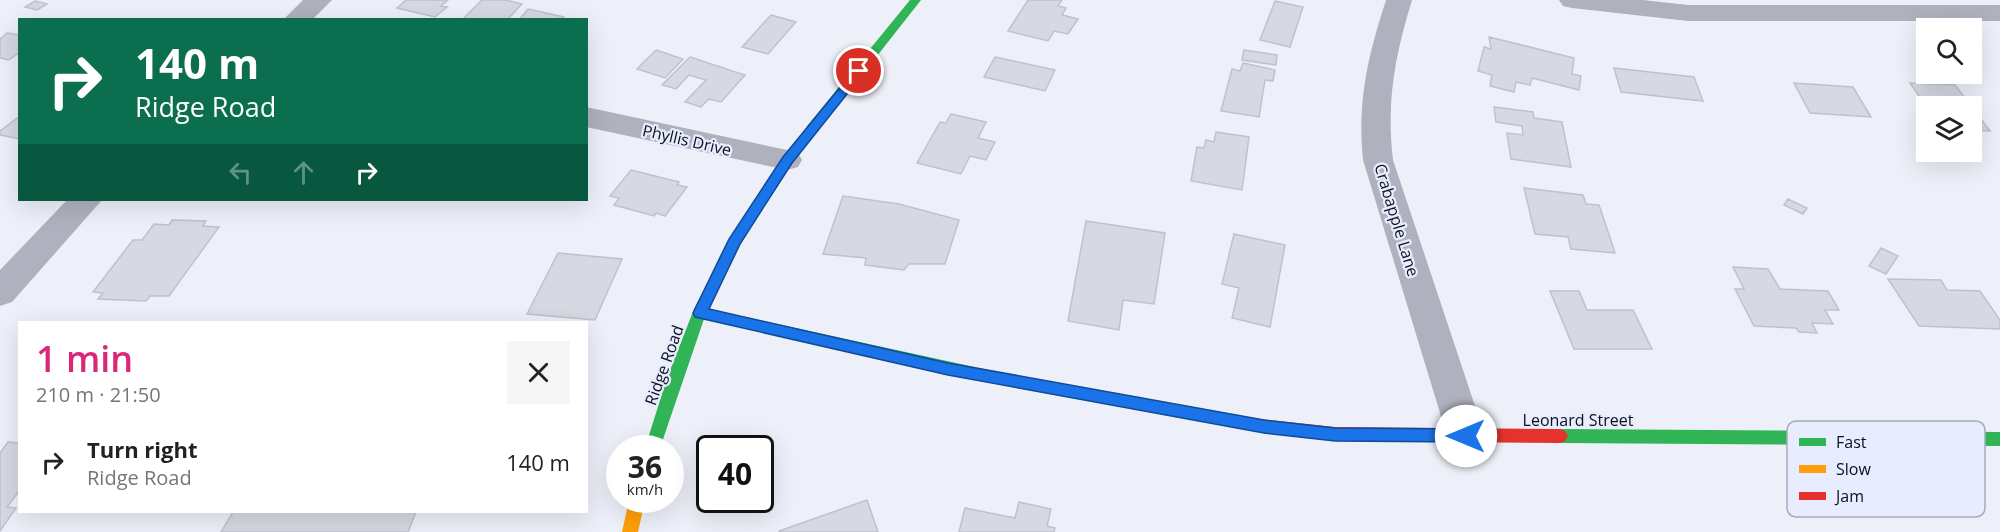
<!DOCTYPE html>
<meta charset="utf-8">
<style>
body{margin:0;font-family:"Open Sans",sans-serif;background:#f6f6f6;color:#222;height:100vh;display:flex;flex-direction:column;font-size:22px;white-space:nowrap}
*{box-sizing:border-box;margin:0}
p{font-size:20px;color:#767676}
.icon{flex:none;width:33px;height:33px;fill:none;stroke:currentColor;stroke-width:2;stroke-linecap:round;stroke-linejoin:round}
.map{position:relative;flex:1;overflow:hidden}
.side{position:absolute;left:18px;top:321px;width:570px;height:192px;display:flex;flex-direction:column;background:#fff;border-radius:0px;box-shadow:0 6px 24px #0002}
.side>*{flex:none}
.hud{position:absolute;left:18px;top:18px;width:570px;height:183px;border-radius:0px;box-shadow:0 6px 24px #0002;background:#0b6e4f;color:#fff;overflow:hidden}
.fabs{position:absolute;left:1916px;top:18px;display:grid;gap:12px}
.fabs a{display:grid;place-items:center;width:66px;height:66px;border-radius:0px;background:#fff;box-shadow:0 6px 24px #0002;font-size:30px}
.speed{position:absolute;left:606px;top:435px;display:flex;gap:12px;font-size:30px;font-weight:700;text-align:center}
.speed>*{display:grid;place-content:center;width:78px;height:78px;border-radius:50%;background:#fff;box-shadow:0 6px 24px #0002;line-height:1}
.speed small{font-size:15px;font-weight:400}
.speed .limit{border:3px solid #111;border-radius:9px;background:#fff;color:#111}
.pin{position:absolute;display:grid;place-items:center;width:51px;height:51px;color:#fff;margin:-26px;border:3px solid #fff;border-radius:50%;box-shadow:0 2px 6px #0007}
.me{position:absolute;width:66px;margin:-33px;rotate:270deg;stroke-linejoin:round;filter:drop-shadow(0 0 4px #0008)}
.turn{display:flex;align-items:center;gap:21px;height:126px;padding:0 18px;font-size:27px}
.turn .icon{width:78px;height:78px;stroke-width:2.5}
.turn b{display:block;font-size:42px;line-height:51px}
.lanes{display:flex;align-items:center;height:57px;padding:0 18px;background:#0003;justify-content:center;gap:30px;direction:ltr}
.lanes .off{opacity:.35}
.round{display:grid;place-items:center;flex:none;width:63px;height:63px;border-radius:0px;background:#f6f6f6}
.summary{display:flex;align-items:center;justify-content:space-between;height:102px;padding:0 18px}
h1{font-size:36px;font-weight:600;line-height:45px;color:#db2777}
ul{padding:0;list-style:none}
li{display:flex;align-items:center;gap:18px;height:78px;padding:0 18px}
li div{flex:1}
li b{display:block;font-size:22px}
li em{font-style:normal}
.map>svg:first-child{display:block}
.building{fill:#d6d8e2;stroke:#bfc2cb;stroke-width:1.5}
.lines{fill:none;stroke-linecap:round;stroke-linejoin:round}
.street{fill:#afb2be;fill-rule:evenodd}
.fast{fill:#30b455;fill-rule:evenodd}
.slow{fill:#ff9f0a;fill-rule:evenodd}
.jam{fill:#e5322d;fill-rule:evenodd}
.route{fill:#1a73e8;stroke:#114b97;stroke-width:1.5}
.labels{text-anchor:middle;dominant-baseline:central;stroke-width:4.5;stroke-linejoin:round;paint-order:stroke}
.street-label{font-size:16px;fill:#0d0f19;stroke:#e7ecff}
.key{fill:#e7ecff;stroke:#a6aaba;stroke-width:1.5}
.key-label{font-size:16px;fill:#0d0f19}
</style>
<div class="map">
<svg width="2000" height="532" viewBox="0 0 2000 532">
<rect width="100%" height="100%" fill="#edf0f9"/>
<!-- building -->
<path class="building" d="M406,0H448L441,6L447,7L435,17L397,8Z
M482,0H506L522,4L507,20H462Z
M1028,0H1062L1058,6L1066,8L1062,15L1078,19L1068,34L1054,31L1048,41L1008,31Z
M35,1L47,4L37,10L25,7Z
M1275,1L1303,7L1290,47L1260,40Z
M528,9L564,17L562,20H519Z
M771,15L796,22L768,54L742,47Z
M7,33L20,35V52L9,60L0,58V39Z
M1489,37L1574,58L1572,74L1581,76L1579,90L1532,78L1530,85L1516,82L1514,92L1490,86L1492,75L1478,71L1484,47L1491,49Z
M656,50L683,59L665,78L637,69Z
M1244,50L1277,55L1276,65L1242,60Z
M690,57L745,75L721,102L709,99L701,107L685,102L706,80L689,75L676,89L662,85Z
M995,57L1055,70L1045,91L984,77Z
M1243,63L1275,70L1273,81L1265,80L1259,117L1221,111L1232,69L1240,71Z
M1614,68L1694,77L1703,101L1621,92Z
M1794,83L1853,87L1871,117L1810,113Z
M1910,83L1955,85L1990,131L1971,130V106H1926Z
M1494,107L1533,112L1534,118L1562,122L1571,167L1511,159L1507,133L1523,135L1522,126L1496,122Z
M951,114L986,122L978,138L995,142L986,160L970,156L961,174L917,163L940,122L946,123Z
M20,116V139L0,135V131Z
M1216,132L1249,137L1242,190L1191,181L1197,147L1204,148L1206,140L1214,142Z
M631,170L679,182L677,185L687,187L665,216L656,213L654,216L614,205L619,198L610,196Z
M1524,188L1583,195L1586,204L1599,205L1615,253L1571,249L1568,237L1535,234Z
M843,196L899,204L959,220L945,264H909L904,270L865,265L866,258L823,254Z
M1788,199L1807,208L1803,214L1784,205Z
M172,220L206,221L203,226L219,227L169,296H150L146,301L98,299L103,293L93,292L133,240H142L154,224L169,225Z
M1086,221L1165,233L1154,304L1123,300L1119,330L1068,321Z
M1234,234L1285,245L1270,327L1232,318L1239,288L1222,284Z
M1881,248L1898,256L1886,274L1869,266Z
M558,253L622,259L595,320L527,314Z
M1733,267L1768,269L1780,289L1828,291L1839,310H1825L1833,324L1812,323L1817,333L1799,332L1796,328L1754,326L1735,289H1744Z
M1888,279L1941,280L1947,290L1980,291L2000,320V329L1919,326Z
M1550,291H1579L1587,310H1633L1652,349H1574Z
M8,442L20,443V490L7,507L16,508L0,531V453Z
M867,500L878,532H779V531Z
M1019,502L1051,509L1047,526L1055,528L1054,532H959L965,508L1015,518Z
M233,512H416L408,532H221Z"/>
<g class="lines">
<!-- street -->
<path class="street" d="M303,0H332L312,20H283Z
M1386,0H1412C1395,56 1386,101 1393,160L1485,436L1479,447L1466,452L1453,447L1447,436L1363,160C1357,101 1368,56 1386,0Z
M1559,0H1643L1688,5H2000V21H1688L1572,8L1563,6Z
M586,107L787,150L798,153L802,160L798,167L787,170L586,127Z
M67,200H102L12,302L0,306V270Z"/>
<!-- fast -->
<path class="fast" d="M910,0H921L792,164L747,232L708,309L1016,376L1251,418L1256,419L1259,424L1256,429L1251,430L1016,388L704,319L660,448H645L667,378L694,309L738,226L808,125Z
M1560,429L2000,432V446L1560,443L1555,441L1552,436L1555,431Z"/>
<!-- slow -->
<path class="slow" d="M629,500H645L638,532H622Z"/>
<!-- jam -->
<path class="jam" d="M1251,418L1335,427L1560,429L1565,431L1568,436L1565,441L1560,443L1335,441L1251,430L1246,429L1243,424L1246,419Z"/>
</g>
<!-- route -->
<path class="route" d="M859,68L863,69V74L792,163L740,244L709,309L948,363L1264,420L1335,428L1466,429L1471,431L1474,436L1471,440L1466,442L1335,441L1264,433L948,375L695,317L693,313L729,239L783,157L855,69Z"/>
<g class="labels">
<!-- street labels -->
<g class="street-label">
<text transform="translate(687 140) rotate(13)">Phyllis Drive</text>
<text transform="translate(1397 220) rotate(73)">Crabapple Lane</text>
<text transform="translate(664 365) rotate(-70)">Ridge Road</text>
<text x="1578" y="420">Leonard Street</text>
</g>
</g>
<!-- legend -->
<rect x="1787" y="421" width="198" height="96" rx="9" class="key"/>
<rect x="1799" y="438" width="27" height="8" fill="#30b455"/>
<rect x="1799" y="465" width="27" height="8" fill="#ff9f0a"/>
<rect x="1799" y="492" width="27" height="8" fill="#e5322d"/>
<g class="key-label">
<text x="1836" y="448">Fast</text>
<text x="1836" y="475">Slow</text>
<text x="1836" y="502">Jam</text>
</g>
</svg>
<div class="fabs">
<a><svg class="icon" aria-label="search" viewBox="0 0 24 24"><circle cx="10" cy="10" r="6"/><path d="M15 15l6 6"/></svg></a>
<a><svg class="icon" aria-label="layers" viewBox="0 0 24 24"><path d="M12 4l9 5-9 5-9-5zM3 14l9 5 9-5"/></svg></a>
</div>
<div class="speed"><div>36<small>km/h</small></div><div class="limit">40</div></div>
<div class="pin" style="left:859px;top:71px;background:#d93025"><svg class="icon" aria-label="arrive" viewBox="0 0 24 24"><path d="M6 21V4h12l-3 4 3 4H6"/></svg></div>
<svg class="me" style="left:1466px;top:436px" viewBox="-20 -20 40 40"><circle r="19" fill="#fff"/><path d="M0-13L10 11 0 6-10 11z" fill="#1a73e8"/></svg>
<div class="hud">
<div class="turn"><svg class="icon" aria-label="right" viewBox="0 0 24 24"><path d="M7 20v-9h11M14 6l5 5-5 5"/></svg><div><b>140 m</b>Ridge Road</div></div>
<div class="lanes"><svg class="icon off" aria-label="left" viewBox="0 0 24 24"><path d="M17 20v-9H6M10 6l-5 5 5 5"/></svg><svg class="icon off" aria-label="ahead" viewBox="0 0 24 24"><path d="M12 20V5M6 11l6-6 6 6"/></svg><svg class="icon" aria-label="right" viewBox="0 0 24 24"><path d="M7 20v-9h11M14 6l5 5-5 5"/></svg></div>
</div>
<section class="side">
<div class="summary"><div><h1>1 min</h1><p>210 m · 21:50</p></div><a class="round"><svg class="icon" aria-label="close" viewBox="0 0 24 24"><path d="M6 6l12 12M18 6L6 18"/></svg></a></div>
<ul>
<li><svg class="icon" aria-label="right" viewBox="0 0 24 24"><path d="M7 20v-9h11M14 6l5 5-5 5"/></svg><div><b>Turn right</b><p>Ridge Road</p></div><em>140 m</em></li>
</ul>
</section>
</div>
